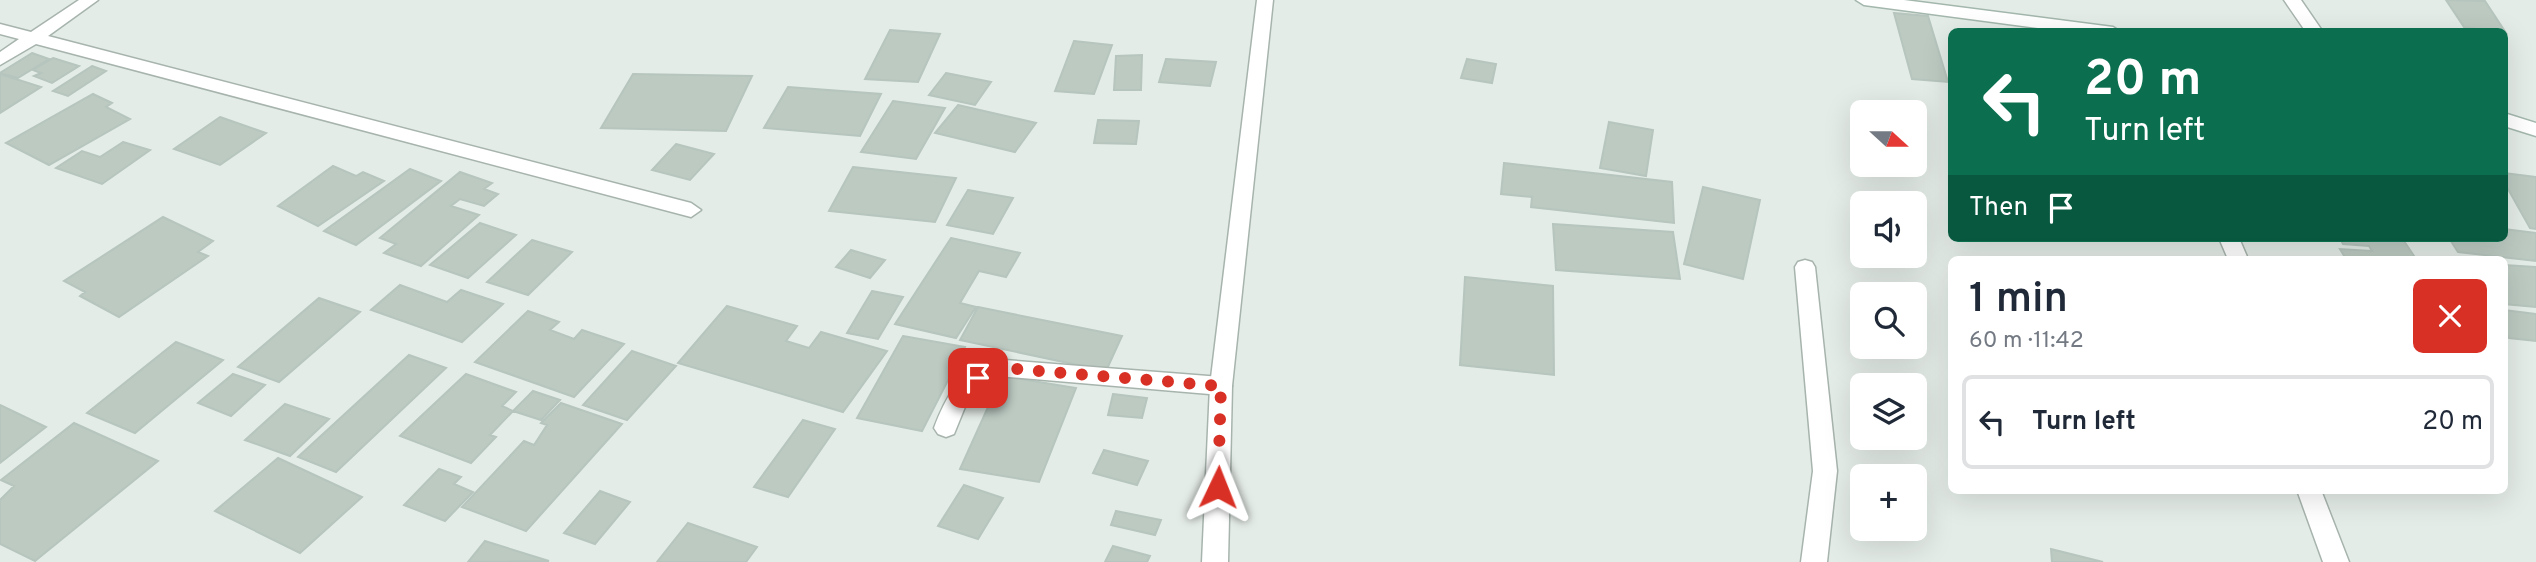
<!DOCTYPE html>
<meta charset="utf-8">
<style>
body{margin:0;font-family:Overpass,sans-serif;background:#f2f2f3;color:#1f2937;height:100vh;display:flex;flex-direction:column;font-size:26px;white-space:nowrap}
*{box-sizing:border-box;margin:0}
p{font-size:23px;color:#747a83}
.icon{flex:none;width:38px;height:38px;fill:none;stroke:currentColor;stroke-width:2;stroke-linecap:round;stroke-linejoin:round}
.map{position:relative;flex:1;overflow:hidden}
.sheet{position:absolute;left:1948px;top:256px;width:560px;height:238px;display:flex;flex-direction:column;background:#fff;border-radius:10px;box-shadow:0 7px 28px #0002}
.sheet>*{flex:none}
.hud{position:absolute;left:1948px;top:28px;width:560px;height:214px;border-radius:10px;box-shadow:0 7px 28px #0002;background:#0b6e4f;color:#fff;overflow:hidden}
.needle{width:46px;rotate:111deg}
.tools{position:absolute;left:1850px;top:100px;display:grid;gap:14px}
.tools a{display:grid;place-items:center;width:77px;height:77px;border-radius:10px;background:#fff;box-shadow:0 7px 28px #0002;font-size:35px}
.pin{position:absolute;display:grid;place-items:center;width:60px;height:60px;color:#fff;margin:-30px;border-radius:14px;box-shadow:0 4px 10px #0006}
.me{position:absolute;width:77px;margin:-38px;rotate:2deg;stroke-linejoin:round;filter:drop-shadow(0 0 5px #0008)}
.turn{display:flex;align-items:center;gap:24px;height:147px;padding:0 21px;font-size:32px}
.turn .icon{width:91px;height:91px;stroke-width:2.5}
.turn b{display:block;font-size:49px;line-height:60px}
.then{display:flex;align-items:center;height:66px;padding:0 21px;background:#0003;gap:14px;font-size:26px}
.round{display:grid;place-items:center;flex:none;width:74px;height:74px;border-radius:10px;background:#f2f2f3}
.headline{display:flex;align-items:center;justify-content:space-between;height:119px;padding:0 21px}
h1{font-size:42px;font-weight:600;line-height:52px}
ul{padding:0;list-style:none}
li{display:flex;align-items:center;gap:21px;height:94px;margin:0 14px 10px;padding:0 7px;border:4px solid #e0e1e3;border-radius:10px}
li div{flex:1}
li b{display:block;font-size:26px}
li em{font-style:normal}
.map>svg:first-child{display:block}
.building{fill:#bccac2;stroke:#b6c5bd;stroke-width:2}
.lines{fill:none;stroke-linecap:round;stroke-linejoin:round}
.lane-casing{stroke:#a7b4ad;stroke-width:3}
.street-casing{stroke:#a7b4ad;stroke-width:3}
.secondary-casing{stroke:#a3b7ad;stroke-width:3}
.lane{fill:#fff;fill-rule:evenodd}
.street{fill:#fff;fill-rule:evenodd}
.secondary{fill:#fff;fill-rule:evenodd}
.route{stroke:#d93025;stroke-width:12;stroke-dasharray:0 21.6}
</style>
<div class="map">
<svg width="2536" height="562" viewBox="0 0 2536 562">
<rect width="100%" height="100%" fill="#e4ece7"/>
<!-- building -->
<path class="building" d="M2446,0L2485,1L2506,33L2464,27Z
M1894,13L1928,16L1948,82L1912,79Z
M890,30L940,34L918,82L865,79Z
M1074,41L1112,45L1094,94L1055,91Z
M32,53L49,59L18,78L0,73Z
M1142,55L1141,90H1114L1116,56Z
M53,58L79,66L52,83L34,76L41,73L33,70Z
M1166,59L1216,62L1210,86L1159,82Z
M1467,59L1496,64L1492,83L1461,78Z
M92,66L106,71L68,96L53,91Z
M946,73L991,82L975,105L929,95Z
M0,74L41,87L0,113Z
M633,74L752,76L726,131L601,128Z
M788,87L881,94L860,136L764,128Z
M93,94L112,103L106,107L130,119L49,165L6,143Z
M893,101L945,108L916,159L861,152Z
M958,105L1036,123L1015,152L935,133Z
M220,117L266,133L220,165L174,149Z
M1098,120L1139,121L1136,144L1094,143Z
M1609,122L1653,130L1646,176L1600,168Z
M123,142L150,150L102,184L56,168L82,151L100,157Z
M676,144L714,154L690,180L652,170Z
M1504,163L1672,182L1674,223L1531,207L1532,197L1501,194Z
M333,166L356,176L363,172L384,181L318,226L278,206Z
M853,167L956,178L935,222L829,211Z
M410,169L441,181L356,245L324,231Z
M460,172L492,183L484,189L498,194L484,206L460,199L451,206L479,215L421,266L384,253L396,244L380,238Z
M2504,173L2536,177V229L2530,228L2504,182Z
M1703,187L1760,200L1743,279L1684,264Z
M968,190L1013,198L993,234L947,225Z
M163,217L213,241L198,252L208,256L119,317L80,296L85,292L64,281Z
M480,223L516,235L468,278L430,265Z
M1553,224L1673,232L1680,279L1556,270Z
M2504,229L2536,233V261L2458,252L2449,238H2504Z
M951,238L1020,253L1006,277L979,271L960,303L976,307L956,338L895,324Z
M2340,238H2402L2416,259H2346L2340,249L2372,251L2369,246L2343,244Z
M532,240L572,252L528,295L487,282Z
M851,250L885,260L870,278L836,267Z
M2504,265L2536,267V307L2504,304Z
M1465,277L1553,286L1554,375L1460,365Z
M400,285L447,302L461,290L503,304L462,342L371,310Z
M872,291L903,297L878,339L847,333Z
M319,298L360,312L279,382L238,367Z
M727,306L797,326L786,341L809,348L821,332L887,351L843,412L678,363Z
M978,307L1122,336L1106,371L960,340Z
M2504,310L2536,314V341L2509,338L2504,329Z
M528,311L559,322L550,330L574,339L582,330L624,344L574,397L475,362Z
M903,336L965,347L922,431L857,418Z
M176,342L223,360L135,433L87,413Z
M632,351L676,366L627,420L583,405Z
M409,355L446,368L336,472L298,457Z
M233,374L265,385L231,416L198,403Z
M466,374L516,392L502,406L513,411L490,435L496,437L471,463L400,436Z
M1002,376L1076,388L1039,482L960,469Z
M533,391L560,400L541,420L513,411Z
M1113,394L1147,398L1142,418L1108,415Z
M561,403L622,424L526,531L462,507L524,441L534,445L547,425L541,423Z
M285,404L329,419L290,456L245,440Z
M0,405L46,427L0,463Z
M803,420L835,429L788,497L754,487Z
M74,423L158,461L35,561L0,544V500L14,486L1,480Z
M1104,450L1148,461L1137,485L1093,473Z
M278,458L362,497L300,553L215,511Z
M439,469L461,477L454,484L473,492L445,521L404,505Z
M964,485L1003,498L978,539L938,526Z
M600,491L630,502L595,544L564,533Z
M1116,511L1161,520L1155,535L1111,525Z
M688,523L757,547L746,562H657Z
M485,541L549,561L468,562Z
M1113,546L1150,556L1147,562H1105Z
M2051,549L2103,562H2052Z"/>
<g class="lines">
<defs>
<path id="lane" d="M2219,238H2239L2248,259H2228Z
M992,359L1221,377L1229,380L1232,386L1229,392L1221,395L997,376L967,402L954,434L946,437L938,434L934,428C945,399 960,369 992,359Z"/>
<path id="street" d="M79,0H98L48,36L691,203L701,210L691,217L36,44L0,65V52L19,39L0,34V24L31,32Z
M1257,0H1273L1232,386L1228,562H1202L1210,386Z
M2284,0H2301L2323,32H2306Z
M1805,260L1812,262L1815,267L1837,471L1827,562H1801L1813,471L1795,267L1798,262Z
M2297,490H2321L2349,562H2323Z"/>
<path id="secondary" d="M1856,0H1904L2113,27L2121,32H2069L1864,5Z
M2504,113L2536,123V136L2504,126Z"/>
</defs>
<!-- lane casing -->
<use href="#lane" class="lane-casing"/>
<!-- street casing -->
<use href="#street" class="street-casing"/>
<!-- secondary casing -->
<use href="#secondary" class="secondary-casing"/>
<!-- lane -->
<use href="#lane" class="lane"/>
<!-- street -->
<use href="#street" class="street"/>
<!-- secondary -->
<use href="#secondary" class="secondary"/>
</g>
<g class="lines">
<!-- route -->
<path class="route" d="M978,378L992,367L1221,386L1218,487"/>
</g>
</svg>
<div class="tools">
<a><svg class="needle" viewBox="-14 -14 28 28"><path d="M0-13l5 13h-10z" fill="#e53935"/><path d="M0 13l5-13h-10z" fill="#747a83"/></svg></a>
<a><svg class="icon" aria-label="sound" viewBox="0 0 24 24"><path d="M4 9h4l5-4v14l-5-4H4zM17 9q2 3 0 6"/></svg></a>
<a><svg class="icon" aria-label="search" viewBox="0 0 24 24"><circle cx="10" cy="10" r="6"/><path d="M15 15l6 6"/></svg></a>
<a><svg class="icon" aria-label="layers" viewBox="0 0 24 24"><path d="M12 4l9 5-9 5-9-5zM3 14l9 5 9-5"/></svg></a>
<a>+</a>
</div>
<div class="pin" style="left:978px;top:378px;background:#d93025"><svg class="icon" aria-label="arrive" viewBox="0 0 24 24"><path d="M6 21V4h12l-3 4 3 4H6"/></svg></div>
<svg class="me" style="left:1218px;top:487px" viewBox="-20 -20 40 40"><path d="M0-17L14 15 0 8-14 15z" fill="#d93025" stroke="#fff" stroke-width="4"/></svg>
<div class="hud">
<div class="turn"><svg class="icon" aria-label="left" viewBox="0 0 24 24"><path d="M17 20v-9H6M10 6l-5 5 5 5"/></svg><div><b>20 m</b>Turn left</div></div>
<div class="then">Then<svg class="icon" aria-label="arrive" viewBox="0 0 24 24"><path d="M6 21V4h12l-3 4 3 4H6"/></svg></div>
</div>
<section class="sheet">
<div class="headline"><div><h1>1 min</h1><p>60 m · 11:42</p></div><a class="round" style="background:#d93025;color:#fff"><svg class="icon" aria-label="close" viewBox="0 0 24 24"><path d="M6 6l12 12M18 6L6 18"/></svg></a></div>
<ul>
<li><svg class="icon" aria-label="left" viewBox="0 0 24 24"><path d="M17 20v-9H6M10 6l-5 5 5 5"/></svg><div><b>Turn left</b></div><em>20 m</em></li>
</ul>
</section>
</div>
